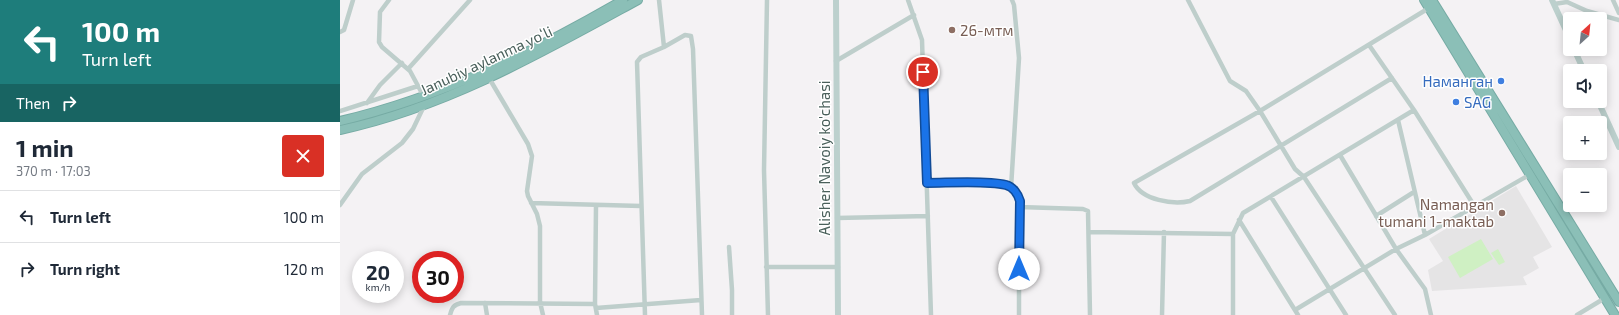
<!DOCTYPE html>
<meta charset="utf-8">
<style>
body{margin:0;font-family:"Exo 2",sans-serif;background:#f6f6f7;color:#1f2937;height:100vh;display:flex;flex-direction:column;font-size:15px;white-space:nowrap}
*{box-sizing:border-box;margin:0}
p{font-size:13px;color:#747a83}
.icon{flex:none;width:22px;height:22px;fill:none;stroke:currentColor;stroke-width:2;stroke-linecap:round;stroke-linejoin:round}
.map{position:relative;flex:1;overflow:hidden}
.panel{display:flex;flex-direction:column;background:#fff;width:340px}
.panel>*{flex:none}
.banner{background:#1e7d7b;color:#fff;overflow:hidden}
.needle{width:26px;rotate:27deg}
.buttons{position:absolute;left:1223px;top:12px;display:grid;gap:8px}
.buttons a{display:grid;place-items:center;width:44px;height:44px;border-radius:4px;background:#fff;box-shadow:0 2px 10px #0003;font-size:20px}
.speed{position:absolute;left:12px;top:251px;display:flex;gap:8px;font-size:20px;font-weight:700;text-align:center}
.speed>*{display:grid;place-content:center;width:52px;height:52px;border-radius:50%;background:#fff;box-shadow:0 2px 10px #0003;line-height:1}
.speed small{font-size:10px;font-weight:400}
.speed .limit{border:6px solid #d22;background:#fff;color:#111}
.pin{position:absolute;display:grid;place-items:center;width:34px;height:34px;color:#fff;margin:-17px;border:2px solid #fff;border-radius:50%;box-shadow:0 1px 4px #0007}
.me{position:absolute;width:44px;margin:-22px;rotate:0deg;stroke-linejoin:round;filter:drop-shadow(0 0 3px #0008)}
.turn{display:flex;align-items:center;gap:14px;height:84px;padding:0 16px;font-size:18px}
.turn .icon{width:52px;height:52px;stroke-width:2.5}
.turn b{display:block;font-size:28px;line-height:34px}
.then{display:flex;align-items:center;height:38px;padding:0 16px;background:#0003;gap:8px;font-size:15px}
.round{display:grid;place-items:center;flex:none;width:42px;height:42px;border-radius:4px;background:#f6f6f7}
.overview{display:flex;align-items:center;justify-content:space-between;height:68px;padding:0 16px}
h1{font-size:24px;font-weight:700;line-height:30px}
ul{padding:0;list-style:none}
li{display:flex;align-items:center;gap:12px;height:52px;padding:0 16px;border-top:1px solid #e0e1e3}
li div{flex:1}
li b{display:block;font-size:15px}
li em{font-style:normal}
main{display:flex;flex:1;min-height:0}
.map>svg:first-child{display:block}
.education{fill:#e5e4e5}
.garden{fill:#cff0c3}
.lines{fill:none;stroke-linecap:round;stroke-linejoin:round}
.highway-casing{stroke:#76aba4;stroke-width:10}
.street{stroke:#bececb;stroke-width:4.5}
.secondary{stroke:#bcd0cd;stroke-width:6}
.highway{stroke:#8bbfb7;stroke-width:8}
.route-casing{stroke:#114b97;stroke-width:10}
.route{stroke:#1a73e8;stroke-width:7}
.education-dot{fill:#8d6e63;stroke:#fff;stroke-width:1.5}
.shop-dot{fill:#3f7fe0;stroke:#fff;stroke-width:1.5}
.labels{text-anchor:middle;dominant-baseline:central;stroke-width:3;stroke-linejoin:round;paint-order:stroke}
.education-label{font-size:15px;fill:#785e54;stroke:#fff;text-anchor:start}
.street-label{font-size:15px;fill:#4a605b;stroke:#fff}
.shop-label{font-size:15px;fill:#366cbe;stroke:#fff;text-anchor:end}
</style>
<main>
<section class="panel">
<div class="banner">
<div class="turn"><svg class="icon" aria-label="left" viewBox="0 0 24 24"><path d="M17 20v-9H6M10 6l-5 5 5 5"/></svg><div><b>100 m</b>Turn left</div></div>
<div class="then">Then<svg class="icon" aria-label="right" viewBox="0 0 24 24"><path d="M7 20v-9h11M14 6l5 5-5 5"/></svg></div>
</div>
<div class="overview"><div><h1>1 min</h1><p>370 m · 17:03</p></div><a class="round" style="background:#d93025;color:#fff"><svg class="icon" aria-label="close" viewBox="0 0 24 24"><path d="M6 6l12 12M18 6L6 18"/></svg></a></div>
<ul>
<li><svg class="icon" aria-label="left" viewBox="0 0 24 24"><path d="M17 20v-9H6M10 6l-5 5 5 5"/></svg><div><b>Turn left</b></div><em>100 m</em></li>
<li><svg class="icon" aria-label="right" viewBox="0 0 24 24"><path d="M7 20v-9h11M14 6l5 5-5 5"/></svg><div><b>Turn right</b></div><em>120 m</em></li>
</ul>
</section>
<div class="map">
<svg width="1279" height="315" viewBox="0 0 1279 315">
<rect width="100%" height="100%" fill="#f4f2f4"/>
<!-- education -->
<path class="education" d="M1176,186L1212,247L1193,257L1199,268L1183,277L1187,285L1092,291L1088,270L1103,261L1089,239Z"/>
<!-- garden -->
<path class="garden" d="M1141,239L1153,259L1120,278L1108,257Z
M1158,249L1165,262L1159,265L1151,253Z"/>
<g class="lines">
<defs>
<path id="highway" d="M1084,0L1275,315
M1092,0L1279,302
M0,121C102,97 193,52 283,0
M0,130C107,107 203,52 298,0"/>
</defs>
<!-- highway casing -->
<use href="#highway" class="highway-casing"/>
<!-- street -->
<path class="street" d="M49,0L40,12L39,42L42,47L70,71L84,97
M427,0L424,170L428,315
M568,0L582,40L591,315
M848,0L890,81L906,91L920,111L955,169L964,177L1055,315
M1273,0L1279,13
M1214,4L1227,2L1247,11L1279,20
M0,32L4,30L13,0
M1029,45L1074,110L1135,207
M324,47L345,35L351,36L353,49L362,315
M496,61L574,15
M68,69L130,0
M149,78L188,144L192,156L187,191L188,196L197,214L200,226V302L203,315
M1052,78L850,201C833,205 802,200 794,183L920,111L1089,8
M27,103L40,85L62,63
M0,111L78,86
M1058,120L1085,235
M1000,155L1056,249L1085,289L1091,315
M587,183C608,183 654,179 671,188L679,58L674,5L672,0
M671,188L678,196L679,207L743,209L748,211L750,315
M931,197L1006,315
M191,203L301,206
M0,205L22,174L62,143L73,129L84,106
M256,205L255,304L257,315
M679,207V315
M1036,216L1074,192
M497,218L588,216
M899,220L958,315
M749,232L893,234
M389,247L392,290V315
M426,267H498
M145,303L147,315
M256,308L361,300
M955,310L1056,249L1085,235L1189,175
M110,315C112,308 113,305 121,303L255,304
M305,315L297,62L301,57L324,47L319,0
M822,315L824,232
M893,315V234L903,213L1074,110
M1237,315L1265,298"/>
<!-- secondary -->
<path class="secondary" d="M496,0L498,315
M1212,0L1230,39
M1234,49L1244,71
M1258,101L1279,147"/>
<!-- highway -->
<use href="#highway" class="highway"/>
</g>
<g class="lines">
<defs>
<path id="route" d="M583,72L587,183C608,183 646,180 666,185C673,187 678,194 680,201L679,269"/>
</defs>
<!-- route casing -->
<use href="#route" class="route-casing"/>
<!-- route -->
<use href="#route" class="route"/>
</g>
<!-- markers -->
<g class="education-dot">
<circle cx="612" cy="30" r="4"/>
<circle cx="1162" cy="213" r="4"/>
</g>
<g class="shop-dot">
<circle cx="1161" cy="81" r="4"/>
<circle cx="1116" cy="102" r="4"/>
</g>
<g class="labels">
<!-- education labels -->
<g class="education-label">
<text x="620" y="30">26-мтм</text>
<text x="1154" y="204" text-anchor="end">Namangan<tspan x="1154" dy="17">tumani 1-maktab</tspan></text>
</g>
<!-- street labels -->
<g class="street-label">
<text transform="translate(146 60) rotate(-25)">Janubiy aylanma yoʻli</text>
<text transform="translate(484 158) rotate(-90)">Alisher Navoiy ko'chasi</text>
</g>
<!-- shop labels -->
<g class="shop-label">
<text x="1153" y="81">Наманган</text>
<text x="1124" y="102" text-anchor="start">SAG</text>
</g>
</g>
</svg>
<div class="buttons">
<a><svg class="needle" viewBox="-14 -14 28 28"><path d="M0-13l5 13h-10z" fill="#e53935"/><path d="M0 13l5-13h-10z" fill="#747a83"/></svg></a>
<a><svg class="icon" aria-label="sound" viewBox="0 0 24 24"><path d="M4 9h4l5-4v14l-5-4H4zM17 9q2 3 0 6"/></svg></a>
<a>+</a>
<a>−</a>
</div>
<div class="speed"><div>20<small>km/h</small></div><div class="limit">30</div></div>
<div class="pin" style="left:583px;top:72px;background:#d93025"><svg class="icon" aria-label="arrive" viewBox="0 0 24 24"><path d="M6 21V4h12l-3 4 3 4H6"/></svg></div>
<svg class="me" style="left:679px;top:269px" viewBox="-20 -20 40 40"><circle r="19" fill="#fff"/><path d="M0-13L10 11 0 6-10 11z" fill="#1a73e8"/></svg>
</div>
</main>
